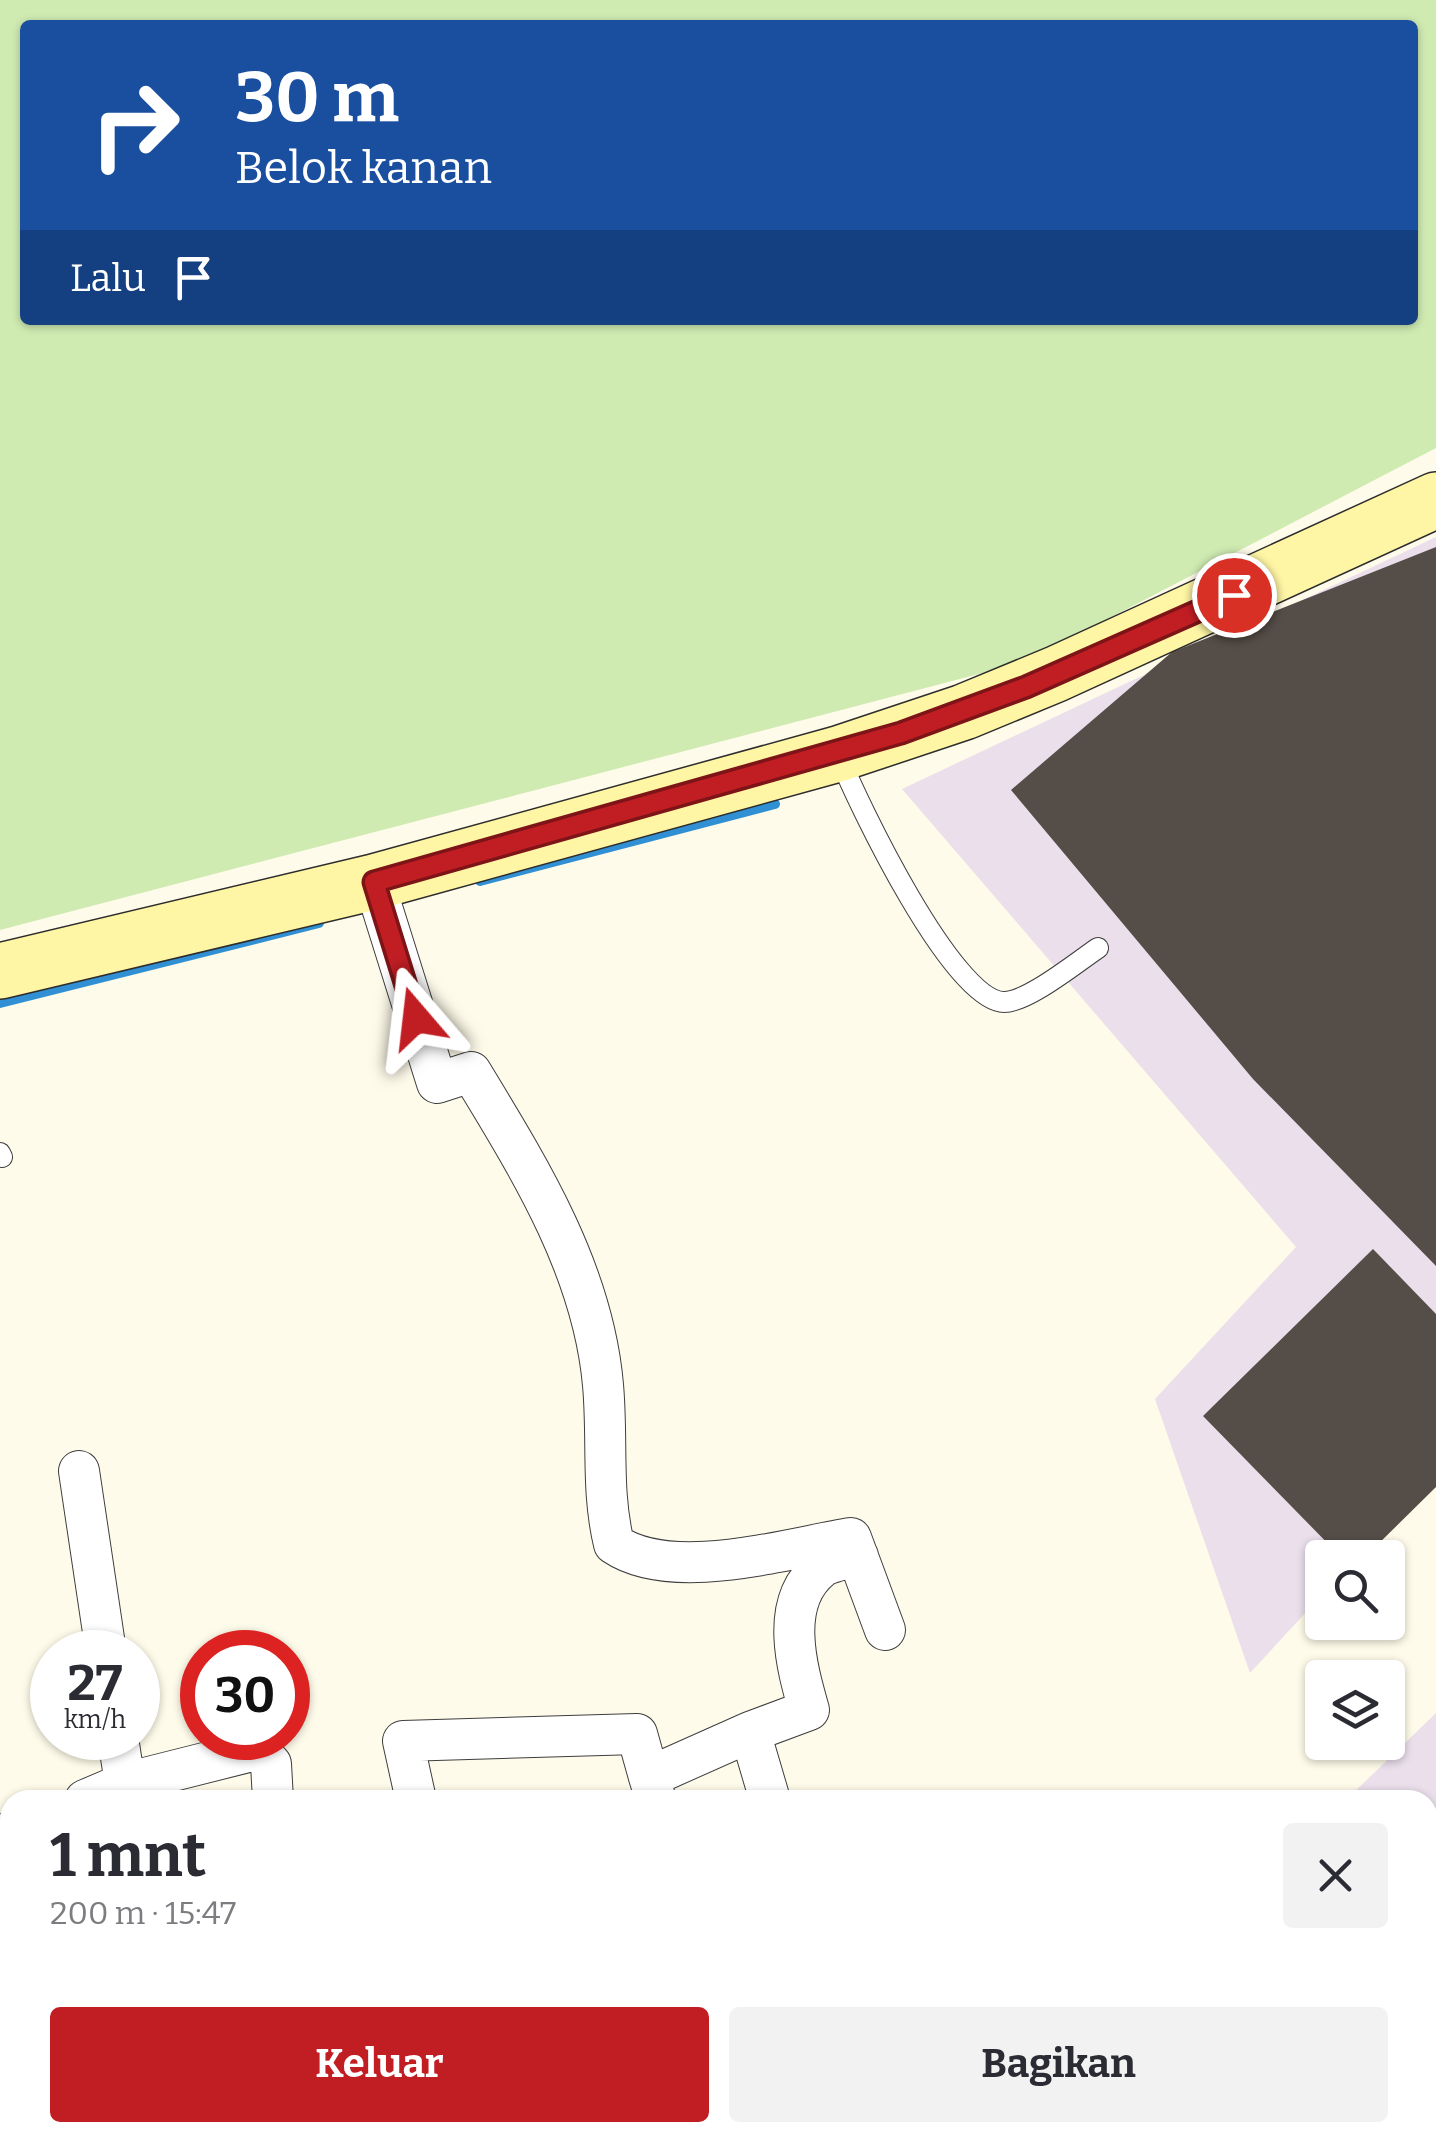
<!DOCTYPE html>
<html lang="id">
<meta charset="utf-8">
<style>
body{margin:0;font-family:Bitter,serif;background:#f2f2f3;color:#2b2b33;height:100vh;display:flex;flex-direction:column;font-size:38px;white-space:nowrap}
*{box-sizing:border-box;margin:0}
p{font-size:32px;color:#7c7c81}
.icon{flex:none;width:55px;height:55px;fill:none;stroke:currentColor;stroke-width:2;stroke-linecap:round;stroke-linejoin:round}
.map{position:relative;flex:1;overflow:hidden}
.drawer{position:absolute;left:0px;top:1790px;width:1438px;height:352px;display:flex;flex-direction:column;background:#fff;border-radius:30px 30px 0 0;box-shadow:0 2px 8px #0004}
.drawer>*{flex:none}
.guide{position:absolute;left:20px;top:20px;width:1398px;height:305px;border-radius:10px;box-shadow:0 2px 8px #0004;background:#1a4fa0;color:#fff;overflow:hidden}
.fabs{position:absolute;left:1305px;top:1540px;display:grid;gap:20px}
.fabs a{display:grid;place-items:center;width:100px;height:100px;border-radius:10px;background:#fff;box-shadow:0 2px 8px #0004;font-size:50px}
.speed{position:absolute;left:30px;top:1630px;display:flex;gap:20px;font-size:50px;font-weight:700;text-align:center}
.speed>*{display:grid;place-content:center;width:130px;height:130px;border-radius:50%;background:#fff;box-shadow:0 2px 8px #0004;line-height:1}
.speed small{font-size:25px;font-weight:400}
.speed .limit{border:15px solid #d22;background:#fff;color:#111}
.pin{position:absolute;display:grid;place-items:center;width:85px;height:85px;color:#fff;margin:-42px;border:5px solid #fff;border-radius:50%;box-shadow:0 2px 10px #0007}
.me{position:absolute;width:110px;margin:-55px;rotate:343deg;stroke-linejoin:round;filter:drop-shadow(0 0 8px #0008)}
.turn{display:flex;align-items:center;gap:35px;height:210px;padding:0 50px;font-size:45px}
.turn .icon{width:130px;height:130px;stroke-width:2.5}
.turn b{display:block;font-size:70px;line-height:85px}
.then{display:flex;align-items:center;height:95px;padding:0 50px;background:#0003;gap:20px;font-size:38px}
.round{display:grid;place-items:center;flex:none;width:105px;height:105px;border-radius:10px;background:#f2f2f3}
.summary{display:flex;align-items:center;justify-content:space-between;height:170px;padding:0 50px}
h1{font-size:60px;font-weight:700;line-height:75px}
.cta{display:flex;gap:20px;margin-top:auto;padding:20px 50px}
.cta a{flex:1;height:115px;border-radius:10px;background:#c11e24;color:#fff;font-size:40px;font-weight:700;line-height:115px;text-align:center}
.cta a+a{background:#f2f2f3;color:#2b2b33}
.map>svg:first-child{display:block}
.industrial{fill:#eadfeb}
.green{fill:#cfebb2;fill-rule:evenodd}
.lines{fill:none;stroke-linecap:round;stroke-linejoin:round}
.stream{stroke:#3090d3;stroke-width:10}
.building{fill:#554d47}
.lane-casing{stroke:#3e3e3e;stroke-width:22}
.street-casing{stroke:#3e3e3e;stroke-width:42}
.secondary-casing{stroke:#2d2d2d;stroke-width:58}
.lane{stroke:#fff;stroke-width:20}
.street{stroke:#fff;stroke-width:40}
.secondary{stroke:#fff6a5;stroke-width:55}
.route-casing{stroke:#7d1417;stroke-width:25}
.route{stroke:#c11e24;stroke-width:18}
</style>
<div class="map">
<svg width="1436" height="2141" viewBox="0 0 1436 2141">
<rect width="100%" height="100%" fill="#fffbea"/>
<!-- industrial -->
<path class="industrial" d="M1436,537V1475L1358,1557L1322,1558V1595L1250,1673L1155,1399L1296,1247L902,789Z
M1436,1713V2141H1182L1177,2133L1428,2132V1800H1346Z"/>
<!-- green -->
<path class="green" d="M0,0H1436V448L1025,662L0,930ZM25,25H1412V320H25Z"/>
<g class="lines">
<!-- stream -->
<path class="stream" d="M480,881L775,804
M0,1003L319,923"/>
</g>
<!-- building -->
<path class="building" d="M1436,547V1266L1253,1079L1011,790L1172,652Z
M1373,1249L1436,1314V1487L1364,1558H1342L1203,1416Z
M8,2076L10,2111L0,2117V2081Z
M105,2132H140L143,2141H109Z"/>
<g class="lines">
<defs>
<path id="lane" d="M839,756C857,802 953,1002 1004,1002C1028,1002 1077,962 1098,948
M0,1153L2,1157"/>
<path id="street" d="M374,882L437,1083L471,1072C530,1169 593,1270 603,1385C608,1440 601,1491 614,1544C672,1583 784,1549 851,1538L885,1630
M79,1471L106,1652
M750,1732L809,1710C797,1668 778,1602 821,1568C829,1562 847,1559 858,1556
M118,1738L125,1783
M85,1800L125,1783L252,1751L260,1752L271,1764L273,1800
M416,1800L403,1741L637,1734L649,1777
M656,1800L649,1777L750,1732L770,1800
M0,1836L10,1832
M445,2132L448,2141
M653,2132L657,2141
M869,2132L871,2141"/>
<path id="secondary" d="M0,971L374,882L838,754L964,712L1056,674L1436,500
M0,1978L10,2003
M64,2132L68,2141"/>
</defs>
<!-- lane casing -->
<use href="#lane" class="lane-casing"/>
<!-- street casing -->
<use href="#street" class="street-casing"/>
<!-- secondary casing -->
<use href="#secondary" class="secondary-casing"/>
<!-- lane -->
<use href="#lane" class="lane"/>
<!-- street -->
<use href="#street" class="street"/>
<!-- secondary -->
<use href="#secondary" class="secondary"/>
</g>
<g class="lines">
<defs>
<path id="route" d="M416,1018L374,882L901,733L1026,687L1234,595"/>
</defs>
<!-- route casing -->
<use href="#route" class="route-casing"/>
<!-- route -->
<use href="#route" class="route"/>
</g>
</svg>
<div class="fabs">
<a><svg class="icon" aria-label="search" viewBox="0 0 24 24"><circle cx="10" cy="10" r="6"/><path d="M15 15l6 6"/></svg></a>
<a><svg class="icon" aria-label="layers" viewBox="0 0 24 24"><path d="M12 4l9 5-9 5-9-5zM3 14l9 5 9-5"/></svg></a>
</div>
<div class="speed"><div>27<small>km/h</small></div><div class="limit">30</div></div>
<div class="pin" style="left:1234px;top:595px;background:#d93025"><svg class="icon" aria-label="arrive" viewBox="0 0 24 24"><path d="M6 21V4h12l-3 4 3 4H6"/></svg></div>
<svg class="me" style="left:416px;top:1018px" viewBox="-20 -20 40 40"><path d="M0-17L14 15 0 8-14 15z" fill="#c11e24" stroke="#fff" stroke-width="4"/></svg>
<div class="guide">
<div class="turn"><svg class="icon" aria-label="right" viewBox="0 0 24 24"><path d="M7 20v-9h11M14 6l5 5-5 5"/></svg><div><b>30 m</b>Belok kanan</div></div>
<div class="then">Lalu<svg class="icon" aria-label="arrive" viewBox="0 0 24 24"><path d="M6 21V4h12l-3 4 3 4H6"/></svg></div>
</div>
<section class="drawer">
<div class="summary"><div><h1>1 mnt</h1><p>200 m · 15:47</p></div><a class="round"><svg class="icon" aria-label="close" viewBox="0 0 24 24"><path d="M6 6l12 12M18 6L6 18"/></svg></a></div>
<div class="cta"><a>Keluar</a><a>Bagikan</a></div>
</section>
</div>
